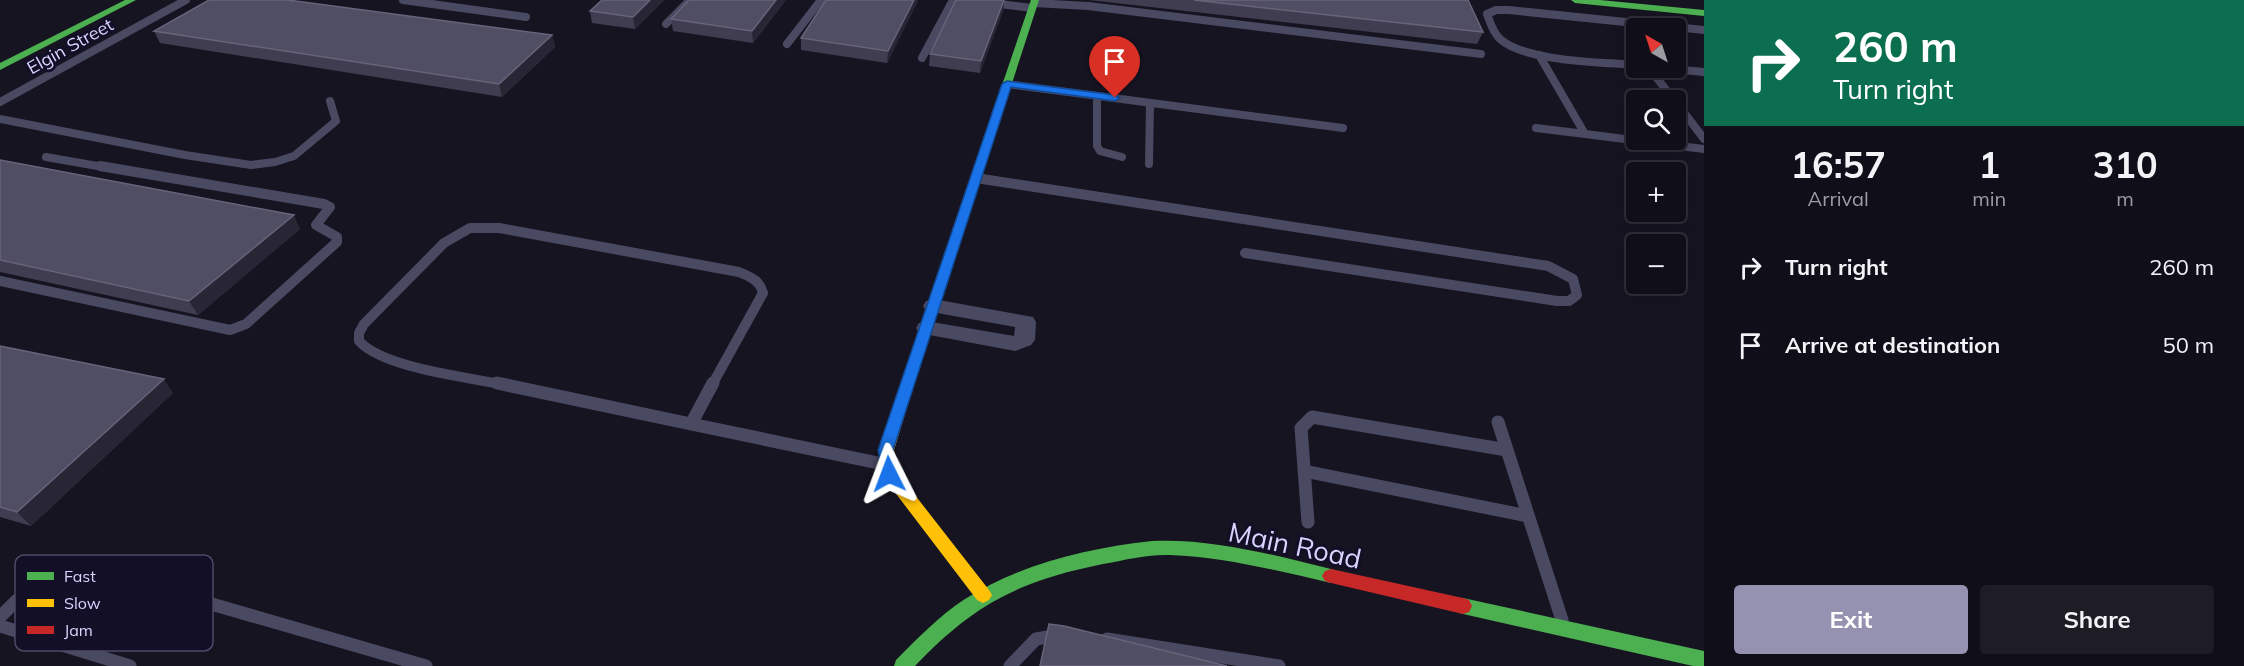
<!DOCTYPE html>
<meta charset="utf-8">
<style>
body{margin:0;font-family:Mulish,sans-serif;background:#1e1d26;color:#f1f3f6;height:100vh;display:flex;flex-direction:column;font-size:22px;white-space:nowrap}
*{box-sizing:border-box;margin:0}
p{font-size:20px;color:#9c9ca2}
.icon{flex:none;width:33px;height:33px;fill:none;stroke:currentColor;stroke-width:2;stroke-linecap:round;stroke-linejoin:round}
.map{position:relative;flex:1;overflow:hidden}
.details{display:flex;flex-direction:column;background:#100f19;width:540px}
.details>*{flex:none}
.banner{background:#0b6e4f;color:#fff;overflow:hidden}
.needle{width:39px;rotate:321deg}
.fabs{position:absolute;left:1626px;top:18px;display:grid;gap:12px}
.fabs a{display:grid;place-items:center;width:60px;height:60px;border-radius:6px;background:#100f19;box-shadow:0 3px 15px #0003,0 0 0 2px #302f38;font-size:30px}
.pin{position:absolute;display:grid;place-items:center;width:51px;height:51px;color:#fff;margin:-62px -26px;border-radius:50% 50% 50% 0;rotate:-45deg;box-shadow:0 0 6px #0007}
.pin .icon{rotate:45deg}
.me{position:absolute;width:66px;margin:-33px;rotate:357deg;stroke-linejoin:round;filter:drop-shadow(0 0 4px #0008)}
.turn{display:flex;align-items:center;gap:21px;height:126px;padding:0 30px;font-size:27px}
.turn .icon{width:78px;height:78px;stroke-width:2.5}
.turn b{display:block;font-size:42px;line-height:51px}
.eta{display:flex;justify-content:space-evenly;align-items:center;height:102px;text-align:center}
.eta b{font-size:36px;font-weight:700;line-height:42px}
.cta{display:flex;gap:12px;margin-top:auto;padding:12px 30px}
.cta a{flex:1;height:69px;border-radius:6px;background:#9591b1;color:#fff;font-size:24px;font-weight:700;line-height:69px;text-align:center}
.cta a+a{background:#1e1d26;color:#f1f3f6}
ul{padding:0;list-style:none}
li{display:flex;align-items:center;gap:18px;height:78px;padding:0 30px}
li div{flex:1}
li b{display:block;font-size:22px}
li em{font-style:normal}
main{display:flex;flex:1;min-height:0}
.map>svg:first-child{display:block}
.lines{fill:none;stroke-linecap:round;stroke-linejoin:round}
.lane-far2{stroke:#4a4962;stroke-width:8}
.lane-far1{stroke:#4a4962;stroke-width:10}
.lane{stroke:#4a4962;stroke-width:13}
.street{fill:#4a4962;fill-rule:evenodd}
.fast{fill:#4caf50;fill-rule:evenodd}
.slow{fill:#ffc107;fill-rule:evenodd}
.jam{fill:#c62828;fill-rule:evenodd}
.wall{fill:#403d50}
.shaded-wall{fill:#282635}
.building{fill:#504e63;stroke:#66637b;stroke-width:1.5}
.route{fill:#1a73e8;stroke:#114b97;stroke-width:1.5}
.labels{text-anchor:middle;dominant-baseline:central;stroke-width:6;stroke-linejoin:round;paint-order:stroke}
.far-street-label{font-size:18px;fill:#d9d4ff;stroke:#130f26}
.near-street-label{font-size:27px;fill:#d9d4ff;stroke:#130f26}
.key{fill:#130f26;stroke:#4e4a67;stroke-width:1.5}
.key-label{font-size:16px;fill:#d9d4ff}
</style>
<main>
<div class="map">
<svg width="1704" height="666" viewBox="0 0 1704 666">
<rect width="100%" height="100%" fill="#161421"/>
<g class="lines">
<!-- lane-far2 -->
<path class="lane-far2" d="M403,0L526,17
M991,3L1032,8
M1034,3L1088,6L1481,54
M666,24L690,0
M787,44L821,0
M922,58L953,0
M1636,65C1601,62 1526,62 1500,39C1493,33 1490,22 1487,14L1496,10H1508L1704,30
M1649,68L1674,100
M1661,68L1704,72
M1007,84L1343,128
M1097,96V146L1100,151L1122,157
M0,102L186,0
M1676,102L1704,139
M0,119L185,155L251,165L275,162L294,156L336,121L330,101
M1536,128L1585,134L1539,55
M1585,134L1704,149
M46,157L109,168
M1149,164L1150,103"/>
<!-- lane-far1 -->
<path class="lane-far1" d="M976,178L1548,266L1573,279L1577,295L1569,301H1557L1245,253
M0,281L230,330L246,324L337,242V237L316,225L330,207L324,204L100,166
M505,385C468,377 383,368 359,341V333L364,324L444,243L470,228H499L739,272C750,277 760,280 763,293L712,385"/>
<!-- lane -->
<path class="lane" d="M497,383L691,424
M1498,422L1562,620
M691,424L883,464
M691,424L713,383
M1304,471L1528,516
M1308,522L1301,428L1312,417L1507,450
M0,617C24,593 45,570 80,566L426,666
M0,626L130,666
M1107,639L1279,666
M1010,666L1036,639L1059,635"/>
<!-- street -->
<path class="street" d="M933,299L1033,317L1036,322L1035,340L1031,345L1015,351L919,333L916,328L919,323L926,321L1014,336L1015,327L926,311L923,306L926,301Z"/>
<!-- fast -->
<path class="fast" d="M125,0H136L0,70V63Z
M1031,0H1039L911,394L909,398H899L897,394Z
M1571,0H1600L1704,10V16L1575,3Z
M1152,541C1212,538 1273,555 1331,569L1337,571L1340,576L1337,581L1331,583C1278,571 1225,557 1170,555C1147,554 1125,560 1103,564C1019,581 974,604 915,666H894L896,660C918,638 939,616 965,599C1020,564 1088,548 1152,541Z
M1463,598L1704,651V666H1693L1463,614L1457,612L1454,606L1457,600Z"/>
<!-- slow -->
<path class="slow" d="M904,389L909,390L911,394L894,450L897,472L989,590L992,595L989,600L983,603L977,600L881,474L878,450L897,394L899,390Z"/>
<!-- jam -->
<path class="jam" d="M1331,569L1463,598L1469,600L1472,606L1469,612L1463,614L1331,583L1325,581L1322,576L1325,571Z"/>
</g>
<!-- wall -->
<path class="wall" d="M664,0L635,29L592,23L590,11Z
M786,0L753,43L673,31L671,19Z
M826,0H918L887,63L801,50V38Z
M1004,0L1003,11L980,73L929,66L930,54Z
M1089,0H1468L1483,32L1477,44Z
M154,31L552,35L555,47L502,97L160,43Z
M0,160L300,229L198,315L0,272Z
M0,346L173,393L31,526L0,517Z"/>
<!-- shaded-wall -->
<path class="shaded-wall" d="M650,0H664L635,29L633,17Z
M776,0H786L753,43L752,31Z
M914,0H918V1L887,63L888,51Z
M1004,0L1003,11L980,73L981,61Z
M552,35L555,47L502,97L499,84Z
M294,215L300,229L198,315L189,301Z
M164,379L173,393L31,526L17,512Z"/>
<!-- building -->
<path class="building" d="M209,0H288L552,35L499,84L154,31Z
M602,0H650L633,17L590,11Z
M689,0H776L752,31L671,19Z
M826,0H914L888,51L801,38Z
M956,0H1004L981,61L930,54Z
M1194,0H1468L1483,32Z
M0,160L294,215L189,301L0,260Z
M0,346L164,379L17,512L0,507Z
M1049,624L1064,626L1227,666H1040Z"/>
<!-- route -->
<path class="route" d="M1007,81L1115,95L1120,98L1115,101L1011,87L893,450L897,474L895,478L889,480L883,478L878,450L1002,84Z"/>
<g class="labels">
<!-- far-street labels -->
<g class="far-street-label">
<text transform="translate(70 46) rotate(-29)">Elgin Street</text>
</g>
<!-- near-street labels -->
<g class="near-street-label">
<text transform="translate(1295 545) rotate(12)">Main Road</text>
</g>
</g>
<!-- legend -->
<rect x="15" y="555" width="198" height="96" rx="9" class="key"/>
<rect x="27" y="572" width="27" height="8" fill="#4caf50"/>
<rect x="27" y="599" width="27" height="8" fill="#ffc107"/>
<rect x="27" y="626" width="27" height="8" fill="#c62828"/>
<g class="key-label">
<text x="64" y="582">Fast</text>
<text x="64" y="609">Slow</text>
<text x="64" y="636">Jam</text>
</g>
</svg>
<div class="fabs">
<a><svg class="needle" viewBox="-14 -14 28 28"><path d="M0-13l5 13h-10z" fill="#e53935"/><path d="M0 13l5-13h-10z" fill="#9c9ca2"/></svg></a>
<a><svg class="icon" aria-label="search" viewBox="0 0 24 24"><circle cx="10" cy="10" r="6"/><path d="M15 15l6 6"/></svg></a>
<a>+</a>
<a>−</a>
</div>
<div class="pin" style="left:1115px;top:98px;background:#d93025"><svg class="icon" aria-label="arrive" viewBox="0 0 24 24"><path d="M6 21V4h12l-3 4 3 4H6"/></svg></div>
<svg class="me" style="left:889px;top:474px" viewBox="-20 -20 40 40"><path d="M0-17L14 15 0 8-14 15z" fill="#1a73e8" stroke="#fff" stroke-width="4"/></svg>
</div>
<section class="details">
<div class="banner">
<div class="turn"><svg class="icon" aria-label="right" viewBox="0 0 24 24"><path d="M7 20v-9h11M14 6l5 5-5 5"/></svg><div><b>260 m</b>Turn right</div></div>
</div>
<div class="eta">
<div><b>16:57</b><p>Arrival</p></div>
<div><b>1</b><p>min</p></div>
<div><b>310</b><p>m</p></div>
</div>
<ul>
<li><svg class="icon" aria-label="right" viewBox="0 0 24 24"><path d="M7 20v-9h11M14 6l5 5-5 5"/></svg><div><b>Turn right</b></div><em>260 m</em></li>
<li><svg class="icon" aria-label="arrive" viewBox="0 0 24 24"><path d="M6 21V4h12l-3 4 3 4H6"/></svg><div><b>Arrive at destination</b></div><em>50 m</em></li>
</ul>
<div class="cta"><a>Exit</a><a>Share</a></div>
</section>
</main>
